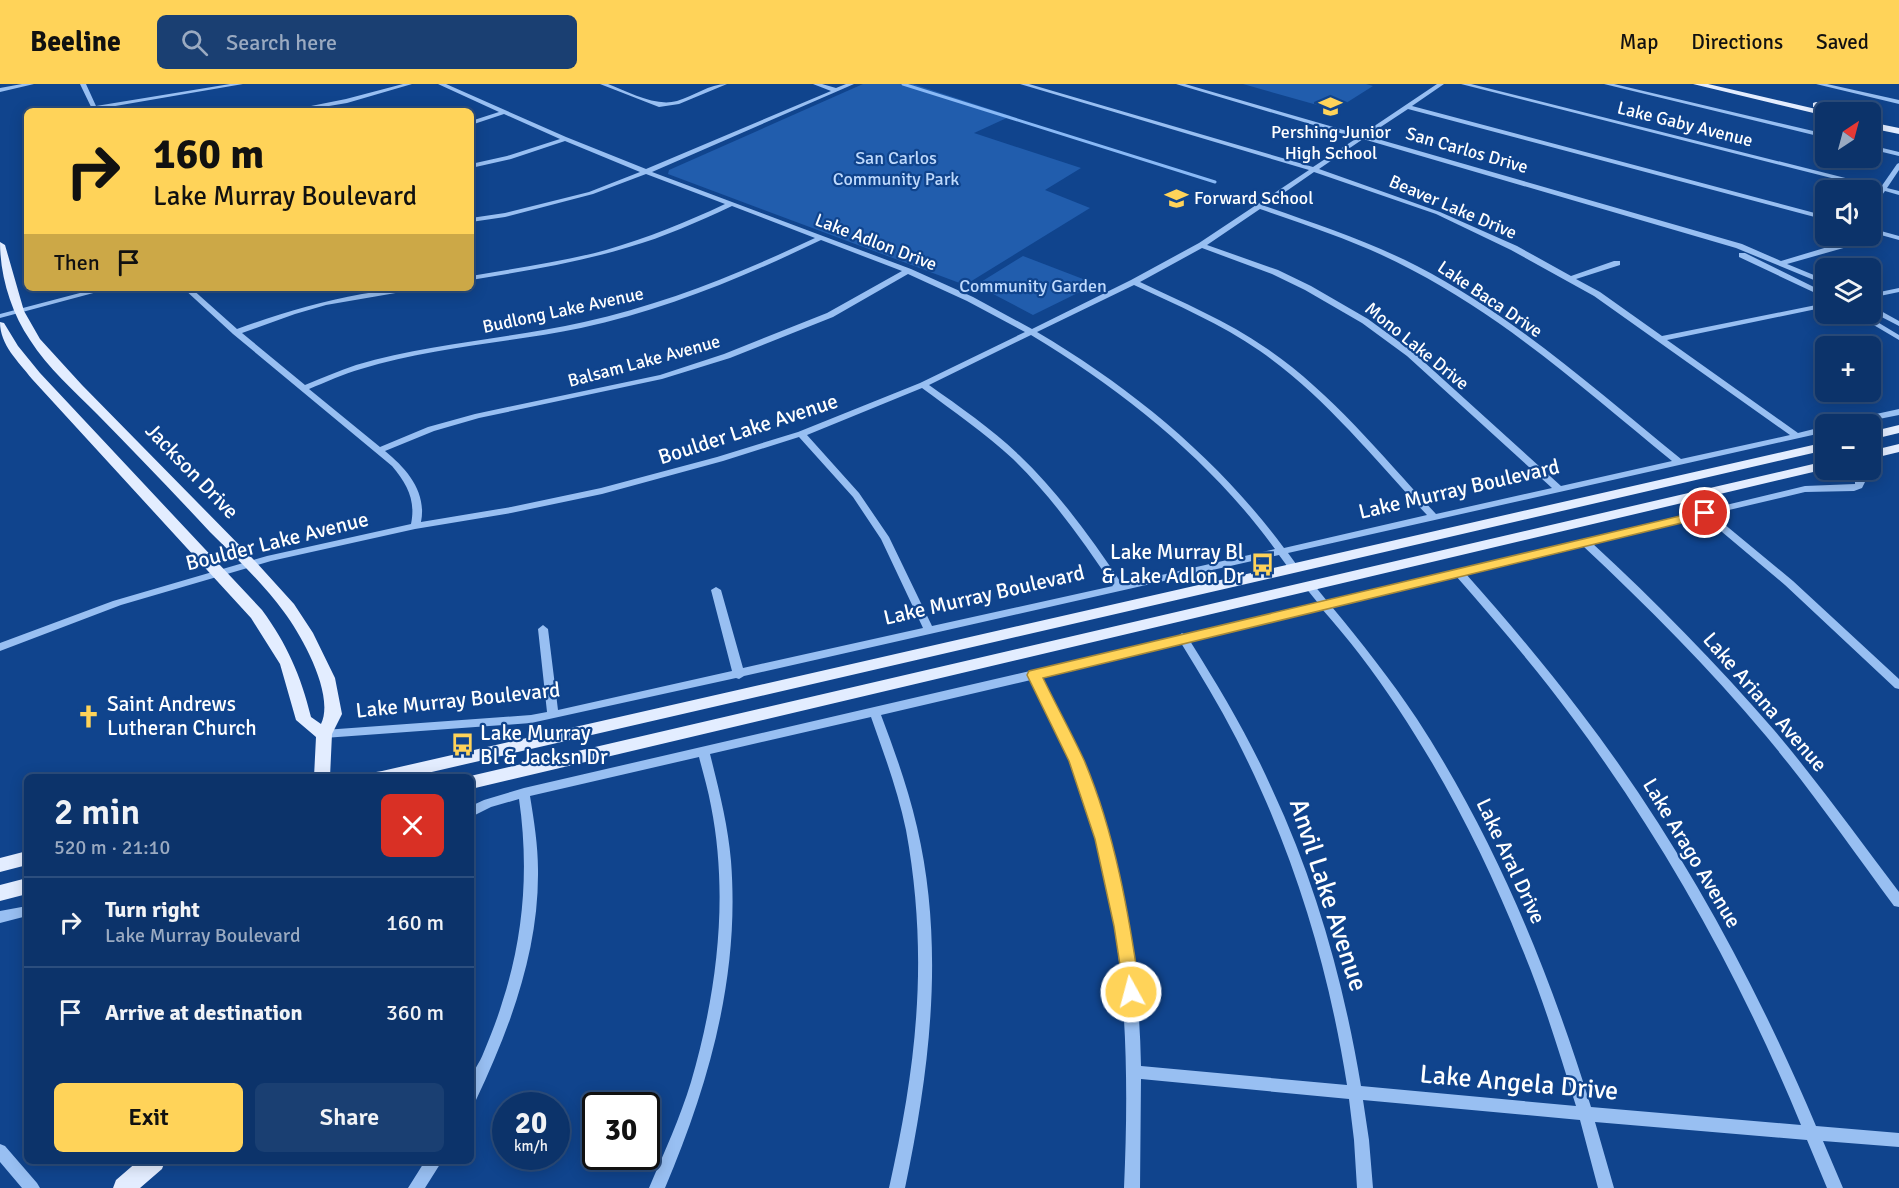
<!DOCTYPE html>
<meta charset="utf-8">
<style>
body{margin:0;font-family:Signika,sans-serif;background:#1a3f72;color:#f1f3f6;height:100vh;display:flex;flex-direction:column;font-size:22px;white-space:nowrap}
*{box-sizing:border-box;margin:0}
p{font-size:20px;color:#9aaac1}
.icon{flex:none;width:33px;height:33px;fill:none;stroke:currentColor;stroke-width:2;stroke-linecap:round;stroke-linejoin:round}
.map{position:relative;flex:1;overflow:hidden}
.side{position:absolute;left:24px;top:690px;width:450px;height:390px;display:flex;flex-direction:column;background:#0c336a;border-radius:9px;box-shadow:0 3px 15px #0003,0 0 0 2px #2c4e7e}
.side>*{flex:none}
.guide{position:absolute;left:24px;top:24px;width:450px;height:183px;border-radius:9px;box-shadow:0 3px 15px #0003,0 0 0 2px #2c4e7e;background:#ffd359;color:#111;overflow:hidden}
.needle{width:39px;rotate:36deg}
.fabs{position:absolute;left:1815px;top:18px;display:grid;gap:12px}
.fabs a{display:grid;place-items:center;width:66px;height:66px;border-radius:9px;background:#0c336a;box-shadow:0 3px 15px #0003,0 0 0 2px #2c4e7e;font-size:30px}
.speed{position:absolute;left:492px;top:1008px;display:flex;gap:12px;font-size:30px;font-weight:700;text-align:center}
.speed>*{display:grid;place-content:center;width:78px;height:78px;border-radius:50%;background:#0c336a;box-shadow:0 3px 15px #0003,0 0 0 2px #2c4e7e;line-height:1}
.speed small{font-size:15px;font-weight:400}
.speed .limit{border:3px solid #111;border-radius:9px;background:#fff;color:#111}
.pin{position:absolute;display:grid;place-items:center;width:51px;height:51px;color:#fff;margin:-26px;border:3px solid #fff;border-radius:50%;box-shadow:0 2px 6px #0007}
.me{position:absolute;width:66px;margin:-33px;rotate:353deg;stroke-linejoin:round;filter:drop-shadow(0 0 4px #0008)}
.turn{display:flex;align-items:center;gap:21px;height:126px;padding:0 30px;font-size:27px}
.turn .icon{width:78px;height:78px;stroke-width:2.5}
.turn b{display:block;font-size:42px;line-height:51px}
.then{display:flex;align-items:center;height:57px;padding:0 30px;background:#0003;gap:12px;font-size:22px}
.round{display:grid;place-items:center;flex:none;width:63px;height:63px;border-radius:9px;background:#1a3f72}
.summary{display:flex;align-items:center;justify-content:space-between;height:102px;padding:0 30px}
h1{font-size:36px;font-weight:600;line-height:45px}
.cta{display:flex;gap:12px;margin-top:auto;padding:12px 30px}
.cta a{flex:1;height:69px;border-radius:9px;background:#ffd359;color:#111;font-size:24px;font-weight:600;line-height:69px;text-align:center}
.cta a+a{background:#1a3f72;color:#f1f3f6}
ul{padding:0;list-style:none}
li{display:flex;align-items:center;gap:18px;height:90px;padding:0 30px;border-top:2px solid #2c4e7e}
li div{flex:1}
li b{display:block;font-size:22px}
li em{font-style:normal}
header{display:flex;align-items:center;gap:36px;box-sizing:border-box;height:84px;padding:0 30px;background:#ffd359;color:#111}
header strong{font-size:28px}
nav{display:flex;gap:33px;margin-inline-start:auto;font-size:21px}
.search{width:420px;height:54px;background:#1a3f72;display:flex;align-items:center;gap:15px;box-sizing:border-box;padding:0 21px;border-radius:9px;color:#9aaac1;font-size:22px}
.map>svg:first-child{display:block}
.green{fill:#215dad}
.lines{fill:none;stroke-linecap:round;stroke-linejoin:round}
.stream{stroke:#89b9f6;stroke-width:3}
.minor{fill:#98bff2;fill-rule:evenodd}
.major{fill:#e3edff;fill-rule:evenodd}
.route{fill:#ffd359;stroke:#a6893a;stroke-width:1.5}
.labels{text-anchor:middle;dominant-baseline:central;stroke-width:4.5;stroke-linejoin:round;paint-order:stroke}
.far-street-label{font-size:18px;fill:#fff;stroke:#10448d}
.far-poi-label{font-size:18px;fill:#fff;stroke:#10448d}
.far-park-label{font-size:18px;fill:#bfdafd;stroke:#10448d}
.street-label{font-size:21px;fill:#fff;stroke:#10448d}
.poi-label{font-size:21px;fill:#fff;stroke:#10448d;text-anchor:start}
.near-street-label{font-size:26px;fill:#fff;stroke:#10448d}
</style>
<header>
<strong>Beeline</strong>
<div class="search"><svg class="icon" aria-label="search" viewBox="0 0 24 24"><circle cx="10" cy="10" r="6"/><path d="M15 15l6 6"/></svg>Search here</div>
<nav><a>Map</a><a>Directions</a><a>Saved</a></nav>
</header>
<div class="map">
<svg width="1899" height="1104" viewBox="0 0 1899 1104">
<rect width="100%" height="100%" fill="#10448d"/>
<!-- green -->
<path class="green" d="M863,0H913L1011,32L974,49L1081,84L1045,106L1090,124L965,201L668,90L669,86Z
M1243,0H1366L1373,2L1335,26Z
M1023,172L1096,200L1033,231L976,201Z"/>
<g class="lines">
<!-- stream -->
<path class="stream" d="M903,0L1215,98"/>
<!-- minor -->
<path class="minor" d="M22,0H34L0,8V4Z
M80,0H86L96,22L230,0H243L98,25L99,27H93Z
M403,0H412L347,19L299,27H286L346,15Z
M438,0H446L566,53L646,85L831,7L813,0H822L836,4L846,0H854L652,88L911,185L973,213L1032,245L1131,196L1199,159L1309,86L1020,0H1029L1313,83L1357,54L1176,0H1185L1361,51L1437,0H1444L1412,22L1826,132V136L1408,25L1367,52L1742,160L1781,177L1841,159L1850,152H1856L1847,163L1787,180L1826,196V201L1736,164L1363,55L1319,85L1440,128L1517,162L1571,192L1614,177H1620V181L1576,195L1600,208L1662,252L1826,219V223L1667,256L1798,349L1826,342V348L1288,469L1299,484L1294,487L1290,486L1279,471L744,592L739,595L736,594L531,639L324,654L320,653L318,650L320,647L324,646L531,631L547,628L538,545L543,541L548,545L558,626L732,587L711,506L716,503L721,506L743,584L923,544L881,455L853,413L799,353L723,377L602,410L511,429L415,445L271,477L121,521L0,567V559L113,517L267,472L411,440C416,416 407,400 392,382L233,250L183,204H191L237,245C279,230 318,218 362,210C380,207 398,204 417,204L413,206L326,221L295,230L242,249L305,301C322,294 338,287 356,281C430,259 509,255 584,238C665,220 741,189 815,154L732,122C698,138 664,153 629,163C577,179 524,187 471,196V192C516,184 562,178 606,166C647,154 687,138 725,120L646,90L593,110L505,133L471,138V134L505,129L589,108L640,88L565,57L511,75L471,84V80L507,72L560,55L504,30L471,41V37L499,28ZM1314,88L1436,130L1511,166L1594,212L1790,351L1681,375C1597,307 1514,232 1417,182C1368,157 1316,140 1265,122ZM1260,125C1312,143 1364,160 1412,186C1508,236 1589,309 1672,377L1561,402L1413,268L1368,235L1311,202L1278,186L1207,161ZM821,156L902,187L827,229L724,270L660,291L475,330L428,343L380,363L309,305C326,298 343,290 361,285C432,263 508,259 581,244C665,226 744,193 821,156ZM1202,164L1272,190L1305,206L1362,239L1407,272L1552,404L1436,430C1382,372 1331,308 1266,264C1227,237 1182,218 1140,198ZM908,190L967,217L1025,248L920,299L798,348L717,373L601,404L511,423L421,438C427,408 407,385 385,367L434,347L479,334L662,295L730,274L833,233ZM1134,201C1177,221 1221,240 1260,267C1325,312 1374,375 1427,431L1284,464C1218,375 1132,304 1037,248ZM1031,251C1124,307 1211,377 1275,465L1122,500C1091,454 1059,409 1019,371C992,345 960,323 929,301ZM922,304C953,327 985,349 1013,375C1052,413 1083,457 1113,502L932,542L889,453L859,409L807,351Z
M600,0H608C629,8 655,23 677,17C694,12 709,0 727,0L679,20L659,23Z
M1461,0H1471L1881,103L1897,80L1899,79V86L1887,104L1899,107V111L1885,107L1870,127V119L1879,106Z
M1604,0H1614L1826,50V54Z
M1816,0H1827L1899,16V20Z
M1870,61L1899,68V72L1870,65Z
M1870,144L1899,152V156L1870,148Z
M1739,169H1745L1826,209V214L1739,173Z
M99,204H112L0,234V230Z
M1899,204V208L1870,214V210Z
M1870,221L1899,237V242L1870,227Z
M1855,230H1864L1899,251V256Z
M1899,325V331L1854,340H1840L1844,337Z
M1843,386H1853L1865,398L1862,404L1854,407L1805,408L1712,430L1793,497L1899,595V605L1895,604L1785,501L1703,432L1592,459C1656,518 1717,580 1774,646C1818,698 1858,754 1899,808V823L1894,822C1852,765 1811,706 1766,652C1709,584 1647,522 1583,462L1466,490C1505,534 1543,579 1579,626C1676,752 1754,895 1816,1042L1899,1049V1063L1823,1057L1843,1104H1827L1807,1056L1595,1038L1614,1104H1598L1580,1036L1363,1016L1369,1056L1373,1104H1357L1354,1056L1349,1015L1141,995L1140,1104H1124C1130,972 1126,838 1083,712C1069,671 1050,634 1031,596L881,631C895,668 908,704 917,743C945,863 930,985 905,1104H889C917,980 929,872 906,746C898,707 884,670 871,633L710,670C719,706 728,741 731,777C740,892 709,1000 665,1104H649C664,1069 680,1034 691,998C717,909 729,813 711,722C708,705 703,689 699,673L530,712C534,737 538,761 538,786C539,867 510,944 476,1016L471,1018C471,1011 470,1002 471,995C473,987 480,978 483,970C490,953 497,936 502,919C524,852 529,784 519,715L491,723L471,733V722L484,716L524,704L1177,553L1182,549L1186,551L1318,519L1305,503L1310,500L1314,501L1327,517L1805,402L1855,400V398ZM1456,492C1496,538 1536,584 1572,633C1665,758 1742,897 1801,1041L1591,1023C1549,887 1495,755 1417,635C1391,596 1362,559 1332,523ZM1322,525C1335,540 1348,555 1360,571C1427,659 1480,759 1521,862C1543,914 1559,968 1576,1022L1361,1002C1344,900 1316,799 1272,705C1249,653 1220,605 1190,557ZM1181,559C1200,590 1219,621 1236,654C1292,763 1328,880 1347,1001L1141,982C1139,870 1118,752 1070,650C1061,631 1050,612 1041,593Z
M27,822V832L0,839V827Z
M0,1060L5,1062L37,1099L40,1104H22L0,1078Z
M425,1077H442L425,1104H408Z"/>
<!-- major -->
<path class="major" d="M1693,0H1708L1829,28H1826V32Z
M1816,18L1851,26L1852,28H1839L1813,23V19Z
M1870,38L1899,44V50L1870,44Z
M0,158L5,161L24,227L40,255L82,301L255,477L294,520L313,549L335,594L342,630L332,650L330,693H314L316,653L296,636L280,580L251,534L32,295C18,277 0,261 0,238L4,239L18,262L40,289L262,526C287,560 301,592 311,633L321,640C335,611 302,552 284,528C263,499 235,473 210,448C173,408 135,369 97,330C74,307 47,283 30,256C11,228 0,192 0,158Z
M1899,341V349L1870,356V348Z
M1826,358V366L410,693H374L376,688L382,687Z
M1899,360V368L1870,375V367Z
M1826,377V385L471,705V693H466Z
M27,767V781L0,788V774Z
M27,794V810L0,817V801Z
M138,1077H165L162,1085L140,1104H113L116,1096Z"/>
</g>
<!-- route -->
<path class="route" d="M1705,426L1711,429L1710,432L1043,594C1056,621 1071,648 1084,676C1115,749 1129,830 1140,908L1137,914L1131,916L1125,914L1114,842L1095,755L1069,677L1027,591L1029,587Z"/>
<!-- icons -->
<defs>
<symbol id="school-bare" viewBox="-9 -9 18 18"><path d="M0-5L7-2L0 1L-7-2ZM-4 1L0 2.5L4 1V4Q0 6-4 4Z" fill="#ffd359" stroke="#10448d" stroke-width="2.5" paint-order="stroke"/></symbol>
<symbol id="bus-bare" viewBox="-9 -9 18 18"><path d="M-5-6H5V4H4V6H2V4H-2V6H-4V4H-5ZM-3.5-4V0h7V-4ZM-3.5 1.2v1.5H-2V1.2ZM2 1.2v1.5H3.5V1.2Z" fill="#ffd359" stroke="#10448d" stroke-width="2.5" paint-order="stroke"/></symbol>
<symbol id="church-bare" viewBox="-9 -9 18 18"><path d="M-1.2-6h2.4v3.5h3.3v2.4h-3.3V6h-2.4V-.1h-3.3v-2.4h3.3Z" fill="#ffd359" stroke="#10448d" stroke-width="2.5" paint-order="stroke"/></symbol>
</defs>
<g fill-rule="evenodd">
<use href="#school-bare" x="1314" y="6" width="33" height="33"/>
<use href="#school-bare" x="1160" y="98" width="33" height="33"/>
<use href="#bus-bare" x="1246" y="464" width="33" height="33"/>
<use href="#church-bare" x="72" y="616" width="33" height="33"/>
<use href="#bus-bare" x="446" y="644" width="33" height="33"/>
</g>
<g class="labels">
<!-- far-street labels -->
<g class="far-street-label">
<text transform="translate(1685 40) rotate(14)">Lake Gaby Avenue</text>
<text transform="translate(1467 66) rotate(16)">San Carlos Drive</text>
<text transform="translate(1453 123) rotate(23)">Beaver Lake Drive</text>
<text transform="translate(876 158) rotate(21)">Lake Adlon Drive</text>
<text transform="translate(1490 215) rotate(34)">Lake Baca Drive</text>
<text transform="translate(563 226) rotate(-12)">Budlong Lake Avenue</text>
<text transform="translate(1417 262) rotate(39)">Mono Lake Drive</text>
<text transform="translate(644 277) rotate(-15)">Balsam Lake Avenue</text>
</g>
<!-- far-poi labels -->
<g class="far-poi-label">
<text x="1331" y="48">Pershing Junior<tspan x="1331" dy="21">High School</tspan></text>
<text x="1194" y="114" text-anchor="start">Forward School</text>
</g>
<!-- far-park labels -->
<g class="far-park-label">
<text x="896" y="74">San Carlos<tspan x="896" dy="21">Community Park</tspan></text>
<text x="1033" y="202">Community Garden</text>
</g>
<!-- street labels -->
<g class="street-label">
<text transform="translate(748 345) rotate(-18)">Boulder Lake Avenue</text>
<text transform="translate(192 387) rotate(46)">Jackson Drive</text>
<text transform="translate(1459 405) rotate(-13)">Lake Murray Boulevard</text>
<text transform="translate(277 457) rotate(-14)">Boulder Lake Avenue</text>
<text transform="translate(984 511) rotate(-13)">Lake Murray Boulevard</text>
<text transform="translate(458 616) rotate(-6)">Lake Murray Boulevard</text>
<text transform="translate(1765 618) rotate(49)">Lake Ariana Avenue</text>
<text transform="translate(1692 769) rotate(59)">Lake Arago Avenue</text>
<text transform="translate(1511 777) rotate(65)">Lake Aral Drive</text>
</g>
<!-- poi labels -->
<g class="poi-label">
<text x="1244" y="468" text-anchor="end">Lake Murray Bl<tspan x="1244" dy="24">&amp; Lake Adlon Dr</tspan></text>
<text x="107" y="620">Saint Andrews<tspan x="107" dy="24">Lutheran Church</tspan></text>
<text x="480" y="649">Lake Murray<tspan x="480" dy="24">Bl &amp; Jacksn Dr</tspan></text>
</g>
<!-- near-street labels -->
<g class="near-street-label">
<text transform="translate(1328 811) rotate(72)">Anvil Lake Avenue</text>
<text transform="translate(1519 999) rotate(5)">Lake Angela Drive</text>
</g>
</g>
</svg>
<div class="fabs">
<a><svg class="needle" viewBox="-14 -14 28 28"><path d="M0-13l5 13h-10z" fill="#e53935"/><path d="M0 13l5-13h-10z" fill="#9aaac1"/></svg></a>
<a><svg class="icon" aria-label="sound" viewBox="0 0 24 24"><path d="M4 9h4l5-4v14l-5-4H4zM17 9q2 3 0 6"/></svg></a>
<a><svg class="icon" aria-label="layers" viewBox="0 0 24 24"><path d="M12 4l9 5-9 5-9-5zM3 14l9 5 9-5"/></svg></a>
<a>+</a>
<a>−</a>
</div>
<div class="speed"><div>20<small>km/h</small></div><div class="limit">30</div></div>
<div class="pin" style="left:1705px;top:429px;background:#d93025"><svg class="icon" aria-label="arrive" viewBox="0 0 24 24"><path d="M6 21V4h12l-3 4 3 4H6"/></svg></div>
<svg class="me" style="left:1131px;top:908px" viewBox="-20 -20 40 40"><circle r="17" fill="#ffd359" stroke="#fff" stroke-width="3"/><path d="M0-11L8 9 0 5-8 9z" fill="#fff"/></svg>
<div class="guide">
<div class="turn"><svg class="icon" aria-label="right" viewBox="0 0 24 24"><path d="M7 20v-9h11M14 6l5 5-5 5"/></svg><div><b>160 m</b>Lake Murray Boulevard</div></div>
<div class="then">Then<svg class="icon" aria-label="arrive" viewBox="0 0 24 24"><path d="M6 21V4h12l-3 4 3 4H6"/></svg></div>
</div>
<section class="side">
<div class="summary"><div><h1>2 min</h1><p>520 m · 21:10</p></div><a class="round" style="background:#d93025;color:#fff"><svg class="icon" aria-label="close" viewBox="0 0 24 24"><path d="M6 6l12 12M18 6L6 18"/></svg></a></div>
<ul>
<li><svg class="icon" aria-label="right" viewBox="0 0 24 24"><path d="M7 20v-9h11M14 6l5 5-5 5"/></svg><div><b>Turn right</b><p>Lake Murray Boulevard</p></div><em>160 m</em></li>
<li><svg class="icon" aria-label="arrive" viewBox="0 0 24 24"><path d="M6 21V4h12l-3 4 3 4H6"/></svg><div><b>Arrive at destination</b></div><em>360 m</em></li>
</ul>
<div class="cta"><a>Exit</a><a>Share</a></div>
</section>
</div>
